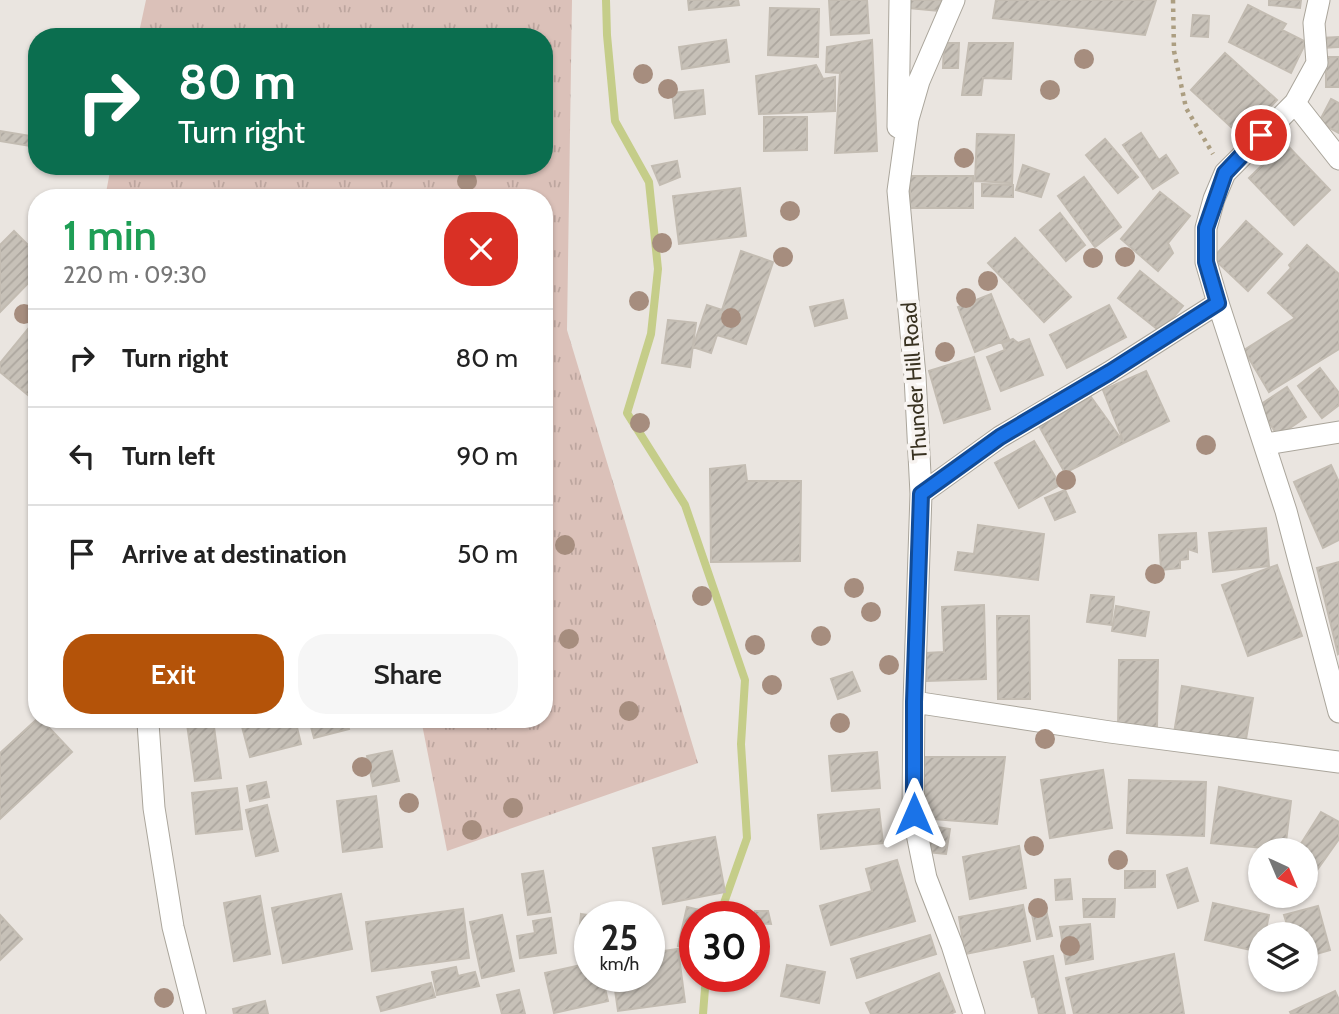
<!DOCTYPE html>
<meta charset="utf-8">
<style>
body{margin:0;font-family:Cabin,sans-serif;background:#f6f6f6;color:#222;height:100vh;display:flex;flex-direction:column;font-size:26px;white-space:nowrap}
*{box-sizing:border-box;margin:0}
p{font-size:23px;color:#767676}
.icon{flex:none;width:38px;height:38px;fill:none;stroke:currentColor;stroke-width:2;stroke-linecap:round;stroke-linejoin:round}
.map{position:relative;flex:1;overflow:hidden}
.panel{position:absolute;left:28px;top:189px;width:525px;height:539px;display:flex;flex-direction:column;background:#fff;border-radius:28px;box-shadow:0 2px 5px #0004}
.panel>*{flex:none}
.hud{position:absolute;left:28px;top:28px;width:525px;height:147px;border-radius:28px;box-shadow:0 2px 5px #0004;background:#0b6e4f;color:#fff;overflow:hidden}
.needle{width:46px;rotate:136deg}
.tools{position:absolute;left:1248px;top:838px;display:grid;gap:14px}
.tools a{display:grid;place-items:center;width:70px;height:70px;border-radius:50%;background:#fff;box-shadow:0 2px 5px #0004;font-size:35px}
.speed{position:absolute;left:574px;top:901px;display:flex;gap:14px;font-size:35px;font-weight:700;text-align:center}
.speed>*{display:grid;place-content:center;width:91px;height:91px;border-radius:50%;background:#fff;box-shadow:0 2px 5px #0004;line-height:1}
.speed small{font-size:18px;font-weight:400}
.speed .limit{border:10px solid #d22;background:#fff;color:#111}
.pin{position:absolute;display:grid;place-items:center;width:60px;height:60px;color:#fff;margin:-30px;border:4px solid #fff;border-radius:50%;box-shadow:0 2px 7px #0007}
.me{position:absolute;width:77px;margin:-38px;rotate:0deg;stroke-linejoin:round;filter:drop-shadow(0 0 5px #0008)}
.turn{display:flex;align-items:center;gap:24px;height:147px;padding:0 35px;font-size:32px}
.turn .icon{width:91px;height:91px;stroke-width:2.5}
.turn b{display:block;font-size:49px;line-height:60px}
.round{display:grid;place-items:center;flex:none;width:74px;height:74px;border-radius:28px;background:#f6f6f6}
.overview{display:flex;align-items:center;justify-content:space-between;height:119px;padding:0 35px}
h1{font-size:42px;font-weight:600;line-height:52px;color:#1e9e55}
.action{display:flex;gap:14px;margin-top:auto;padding:14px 35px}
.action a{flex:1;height:80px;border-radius:28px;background:#b45309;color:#fff;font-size:28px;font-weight:600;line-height:80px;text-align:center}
.action a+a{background:#f6f6f6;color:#222}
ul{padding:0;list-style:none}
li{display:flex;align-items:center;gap:21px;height:98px;padding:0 35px;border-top:2px solid #e0e0e0}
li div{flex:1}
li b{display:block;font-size:26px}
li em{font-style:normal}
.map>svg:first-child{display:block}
.park{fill:url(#park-tufts)}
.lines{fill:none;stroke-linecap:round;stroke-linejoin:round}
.stream{stroke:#c5cd89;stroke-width:8}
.building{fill:url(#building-hatch);stroke:#c3bcb2;stroke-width:2}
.minor-casing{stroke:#aaa59b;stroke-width:23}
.path{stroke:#ac9e81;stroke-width:4.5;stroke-dasharray:3.5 5;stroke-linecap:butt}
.minor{stroke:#fff;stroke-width:21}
.tree{fill:#a68d7e}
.route-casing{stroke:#114b97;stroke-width:18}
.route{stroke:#1a73e8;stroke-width:12}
.labels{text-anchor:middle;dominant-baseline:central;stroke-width:7;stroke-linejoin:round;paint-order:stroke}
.street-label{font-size:21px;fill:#393221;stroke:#f7f3f0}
</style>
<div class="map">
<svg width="1339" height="1014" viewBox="0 0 1339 1014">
<defs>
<pattern id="park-tufts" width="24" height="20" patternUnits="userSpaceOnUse" patternTransform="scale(1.75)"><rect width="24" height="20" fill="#dbc1b9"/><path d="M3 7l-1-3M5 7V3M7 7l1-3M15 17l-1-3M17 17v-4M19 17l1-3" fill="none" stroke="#bda69f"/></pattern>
<pattern id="building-hatch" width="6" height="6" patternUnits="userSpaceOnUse" patternTransform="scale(1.75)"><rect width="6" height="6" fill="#c7c1b8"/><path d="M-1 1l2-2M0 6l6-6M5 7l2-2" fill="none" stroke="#aca69e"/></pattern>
</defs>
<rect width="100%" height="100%" fill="#eae5e0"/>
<!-- park -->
<path class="park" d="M146,0H572L567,330L698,763L447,851L421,719H544V198H105L111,166H544V37H138Z"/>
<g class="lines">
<!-- stream -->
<path class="stream" d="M606,0L607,35L615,121L649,182L658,269L651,334L627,413L685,505L745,680L741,744L747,838L719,917
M703,1014L706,976"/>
</g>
<!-- building -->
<path class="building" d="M688,0H738L739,5L689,10Z
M829,0H867L869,33L831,35Z
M908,0H942L939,11L909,8Z
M996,0H1156L1145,35L993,18Z
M1269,0H1301L1300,8L1269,5Z
M1248,5L1286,24L1282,30L1306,42L1291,73L1229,42Z
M770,8L819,9L818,57L768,55Z
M1193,15L1209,16L1208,37L1191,36Z
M1339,37V47L1321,48V38Z
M726,40L729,62L682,69L679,47Z
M872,40L877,151L835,153L840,73L826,72L827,47Z
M944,43H959L958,68H943Z
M969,43H1013L1011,79L983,78L981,95H962Z
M1225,53L1277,100L1242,137L1191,90Z
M1326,57H1339V87H1326Z
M816,65L823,79L835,77V111L759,114L756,76Z
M703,90L705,114L675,118L672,93Z
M1331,99L1339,103V133L1319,122Z
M764,117H807V150L764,151Z
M0,131L37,137V145L36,147L0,141Z
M1141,133L1159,160L1166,155L1178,173L1153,189L1123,145Z
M977,134L1014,135L1012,183L975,181Z
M1105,139L1138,177L1118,193L1086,155Z
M1285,143L1330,190L1294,225L1249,178Z
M677,161L680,177L660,185L652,166Z
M1023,165L1049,174L1041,197L1016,190Z
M910,176H973V208H910Z
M1084,177L1121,227L1095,247L1058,196Z
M982,184L1013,185V197L982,196Z
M740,188L746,236L679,244L673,196Z
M1160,192L1190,216L1168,243L1173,253L1158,271L1121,239Z
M1060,213L1085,245L1066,261L1040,230Z
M1246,221L1282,254L1248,291L1213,258Z
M14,231L37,254V274L0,312V245Z
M1015,238L1071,297L1044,322L988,263Z
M1307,245L1339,274V349L1269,392L1244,350L1295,318L1268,293L1291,268L1289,265Z
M741,251L773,262L746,344L717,335L711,353L693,347L707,305L722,310Z
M1140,271L1183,306L1161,332L1118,298Z
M991,294L1009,339L975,352L958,307Z
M843,300L847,318L815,326L810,307Z
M1109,305L1126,337L1067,368L1050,335Z
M37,318V384L28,395L0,372V363Z
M668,320L696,323L690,367L662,363Z
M1013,339L1018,343L1029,339L1043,375L1001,391L987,357L1005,350L1002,343Z
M974,357L990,409L944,423L929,371Z
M1320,368L1339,393V405L1322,418L1298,386Z
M1146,371L1169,421L1124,443L1103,390Z
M1287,387L1306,417L1278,436L1258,406Z
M1091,397L1124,443L1065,473L1039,426Z
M1034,441L1060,485L1019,508L995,463Z
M745,465L747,481H801L800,561L711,562L710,469Z
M1331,465L1339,482V540L1323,548L1294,482Z
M1065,490L1075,512L1055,520L1045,498Z
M978,525L1044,534L1038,580L955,570L958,552L974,554Z
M1266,528L1269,566L1213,572L1209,533Z
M1196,533L1197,552L1188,549V559L1180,560V568L1161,570L1159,535Z
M1339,562V653L1338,654L1317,568Z
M1277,565L1302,636L1248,656L1222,585Z
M1091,595L1114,597L1111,625L1087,622Z
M984,605L986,679L927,681L926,653L944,652L942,607Z
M1116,606L1149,612L1145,636L1112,631Z
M997,616H1029L1030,699H998Z
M1119,660H1158L1157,727H1118Z
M852,672L860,691L838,699L831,679Z
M1182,686L1253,698L1245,745L1174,733Z
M37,719H41L72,752L0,819V753Z
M240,719H295L301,744L250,757Z
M309,719H346L349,729L314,738Z
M213,720L221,778L195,781L187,724Z
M392,751L399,781L373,786L367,756Z
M877,752L880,788L832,791L829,756Z
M925,757H1005L997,824L920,818Z
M1103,770L1112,828L1050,838L1041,780Z
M1129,780L1206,782L1204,836L1127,833Z
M266,782L269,797L250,801L247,786Z
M1219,787L1291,801L1285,850L1211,843Z
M237,788L242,829L196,834L192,793Z
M376,796L382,847L343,852L337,801Z
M267,805L278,851L256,856L246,810Z
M879,809L883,843L821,849L818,815Z
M1321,812L1339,822V839L1317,870L1306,861V850H1297Z
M931,826L950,829L946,854L927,852Z
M715,837L725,892L663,904L653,848Z
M1019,846L1026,888L970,899L963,857Z
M897,860L915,921L831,945L820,906L872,891L866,869Z
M1187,868L1198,901L1178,908L1167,875Z
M543,871L550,912L528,915L522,874Z
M1125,871H1155V887L1125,888Z
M1070,879L1072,899L1056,900L1055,880Z
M341,894L352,949L283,963L272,908Z
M260,896L270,954L234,961L224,903Z
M1083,899H1115L1114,917H1084Z
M1044,901L1052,936L1037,939L1030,904Z
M1213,903L1269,915L1265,934H1260V952L1205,940Z
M1023,905L1030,941L965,954L959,917Z
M1318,906L1330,950L1306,957V934H1290L1284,915Z
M687,907L713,913L712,917H695V950L678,946Z
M463,909L469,958L372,971L366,922Z
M755,911H768L771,924L754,923Z
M581,914L595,916L590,917V935L579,934Z
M0,915L22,939L0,960Z
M502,915L514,971L482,978L470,922Z
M551,918L556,953L520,958L517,936L535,933L533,921Z
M1090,924L1093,959L1066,964L1060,927Z
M930,935L936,954L857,978L851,959Z
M678,949L685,1002L618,1011L613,976H649V953Z
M1174,954L1184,1014H1074L1066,978Z
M1053,956L1065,1014H1039L1035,996L1032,997L1024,962Z
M590,963V976H602L608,1001L554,1013L545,973Z
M787,965L825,972L819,1003L781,996Z
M456,967L458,976L475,972L479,986L437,995L432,972Z
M939,973L955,1012L950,1014H871L866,1003Z
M431,983L435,997L381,1011L377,997Z
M519,990L525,1014H502L497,995Z
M1335,991L1339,1000V1014H1291L1290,1012Z
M265,1001L268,1014H234L233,1009Z"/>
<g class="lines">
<defs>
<path id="minor" d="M954,0L919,81L908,119L898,191L915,376L921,494L914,702L913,814L926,878L952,945L974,1014
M1295,103L1317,63L1314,23L1319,0
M898,127L900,0
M1218,303L1286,511L1339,712
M1266,444L1339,432
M921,494L1000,437L1110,372L1218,303L1206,262V228L1214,199L1225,173L1295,103L1339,159
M914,702L1110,732L1339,762
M148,723L154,808L173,927L195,1014"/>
</defs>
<!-- minor casing -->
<use href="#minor" class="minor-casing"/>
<!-- path -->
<path class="path" d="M1173,0L1174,51L1186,108L1213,154"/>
<!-- minor -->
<use href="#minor" class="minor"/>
</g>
<!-- trees -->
<g class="tree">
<circle cx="1084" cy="59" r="10"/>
<circle cx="643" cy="74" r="10"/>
<circle cx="668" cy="89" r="10"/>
<circle cx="1050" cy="90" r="10"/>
<circle cx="964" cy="158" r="10"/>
<circle cx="467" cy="181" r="10"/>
<circle cx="790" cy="211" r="10"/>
<circle cx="662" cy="243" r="10"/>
<circle cx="783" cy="257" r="10"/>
<circle cx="1125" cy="257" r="10"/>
<circle cx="1093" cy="258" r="10"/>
<circle cx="988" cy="281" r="10"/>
<circle cx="966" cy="298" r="10"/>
<circle cx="639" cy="301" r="10"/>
<circle cx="24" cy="314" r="10"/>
<circle cx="731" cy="318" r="10"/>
<circle cx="945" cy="352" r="10"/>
<circle cx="640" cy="423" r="10"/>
<circle cx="1206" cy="445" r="10"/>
<circle cx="1066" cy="480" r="10"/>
<circle cx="565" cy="545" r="10"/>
<circle cx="1155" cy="574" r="10"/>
<circle cx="854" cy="588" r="10"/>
<circle cx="702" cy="596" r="10"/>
<circle cx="871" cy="612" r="10"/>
<circle cx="821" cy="636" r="10"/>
<circle cx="569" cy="639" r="10"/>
<circle cx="755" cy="645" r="10"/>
<circle cx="889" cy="665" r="10"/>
<circle cx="772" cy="685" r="10"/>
<circle cx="629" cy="711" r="10"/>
<circle cx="840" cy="723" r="10"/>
<circle cx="1045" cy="739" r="10"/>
<circle cx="362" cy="767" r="10"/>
<circle cx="409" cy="803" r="10"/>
<circle cx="513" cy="808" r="10"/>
<circle cx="472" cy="830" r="10"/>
<circle cx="1034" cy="846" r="10"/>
<circle cx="1118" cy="860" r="10"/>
<circle cx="1038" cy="908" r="10"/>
<circle cx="1070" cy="946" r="10"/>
<circle cx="164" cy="998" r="10"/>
</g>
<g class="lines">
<defs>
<path id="route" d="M914,814V702L921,494L1000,437L1110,372L1218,303L1206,262V228L1225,173L1261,135"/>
</defs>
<!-- route casing -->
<use href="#route" class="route-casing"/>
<!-- route -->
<use href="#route" class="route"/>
</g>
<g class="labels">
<!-- street labels -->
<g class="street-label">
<text transform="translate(914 381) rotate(-94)">Thunder Hill Road</text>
</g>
</g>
</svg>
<div class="tools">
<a><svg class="needle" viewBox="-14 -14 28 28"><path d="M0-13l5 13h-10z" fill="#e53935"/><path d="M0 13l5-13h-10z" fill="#767676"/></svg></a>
<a><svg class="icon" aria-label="layers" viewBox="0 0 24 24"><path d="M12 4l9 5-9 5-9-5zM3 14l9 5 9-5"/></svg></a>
</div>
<div class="speed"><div>25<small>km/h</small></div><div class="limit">30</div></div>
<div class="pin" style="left:1261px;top:135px;background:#d93025"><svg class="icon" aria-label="arrive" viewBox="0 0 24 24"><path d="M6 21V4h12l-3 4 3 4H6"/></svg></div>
<svg class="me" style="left:914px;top:814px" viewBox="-20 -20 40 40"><path d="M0-17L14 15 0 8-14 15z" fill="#1a73e8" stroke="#fff" stroke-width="4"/></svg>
<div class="hud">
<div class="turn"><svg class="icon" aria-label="right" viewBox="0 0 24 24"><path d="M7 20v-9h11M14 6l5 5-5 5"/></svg><div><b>80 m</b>Turn right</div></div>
</div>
<section class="panel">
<div class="overview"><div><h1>1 min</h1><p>220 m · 09:30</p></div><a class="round" style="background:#d93025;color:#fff"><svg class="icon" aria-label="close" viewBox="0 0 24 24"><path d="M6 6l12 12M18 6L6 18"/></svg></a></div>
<ul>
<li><svg class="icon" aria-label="right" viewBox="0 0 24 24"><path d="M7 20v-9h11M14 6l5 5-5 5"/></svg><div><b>Turn right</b></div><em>80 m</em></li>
<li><svg class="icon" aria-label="left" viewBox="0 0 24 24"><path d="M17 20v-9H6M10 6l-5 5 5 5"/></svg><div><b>Turn left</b></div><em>90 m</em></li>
<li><svg class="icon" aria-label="arrive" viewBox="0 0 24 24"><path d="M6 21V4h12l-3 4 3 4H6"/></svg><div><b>Arrive at destination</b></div><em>50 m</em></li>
</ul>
<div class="action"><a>Exit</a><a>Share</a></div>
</section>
</div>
